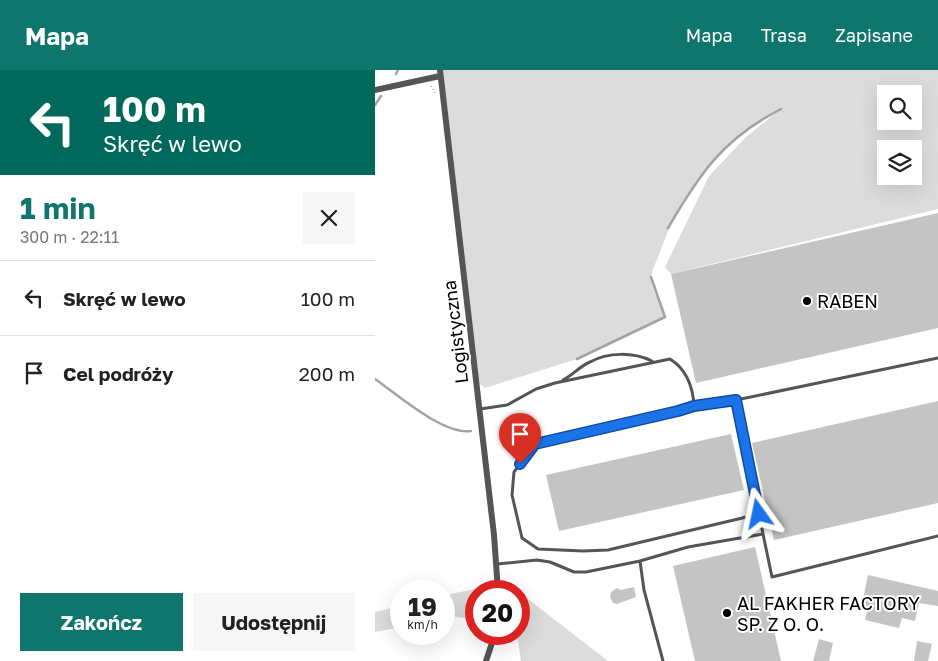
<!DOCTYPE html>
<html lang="pl">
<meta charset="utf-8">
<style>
body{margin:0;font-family:"Golos Text",sans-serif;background:#f6f6f6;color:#222;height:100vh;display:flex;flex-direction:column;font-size:19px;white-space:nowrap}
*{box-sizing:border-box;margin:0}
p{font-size:16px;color:#767676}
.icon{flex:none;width:28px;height:28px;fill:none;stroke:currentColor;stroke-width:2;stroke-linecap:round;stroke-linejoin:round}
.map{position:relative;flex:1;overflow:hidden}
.sheet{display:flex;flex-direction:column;background:#fff;width:375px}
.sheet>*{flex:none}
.banner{background:#00695c;color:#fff;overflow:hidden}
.tools{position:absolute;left:502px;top:15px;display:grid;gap:10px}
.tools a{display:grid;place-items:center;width:45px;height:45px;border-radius:0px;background:#fff;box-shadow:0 5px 20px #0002;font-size:25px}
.speed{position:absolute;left:15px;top:510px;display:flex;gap:10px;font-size:25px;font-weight:700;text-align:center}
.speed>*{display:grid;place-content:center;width:65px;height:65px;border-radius:50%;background:#fff;box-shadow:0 5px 20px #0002;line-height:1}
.speed small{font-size:12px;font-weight:400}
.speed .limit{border:8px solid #d22;background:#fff;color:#111}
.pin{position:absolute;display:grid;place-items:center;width:42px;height:42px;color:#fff;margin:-51px -21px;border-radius:50% 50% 50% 0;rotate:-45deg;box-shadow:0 0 5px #0007}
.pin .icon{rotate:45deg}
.me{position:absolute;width:55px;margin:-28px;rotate:348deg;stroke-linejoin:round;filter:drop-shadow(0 0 4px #0008)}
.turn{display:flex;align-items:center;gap:18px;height:105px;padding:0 20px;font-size:22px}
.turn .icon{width:65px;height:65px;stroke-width:2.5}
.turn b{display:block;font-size:35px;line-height:42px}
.round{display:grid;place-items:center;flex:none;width:52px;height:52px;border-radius:0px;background:#f6f6f6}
.summary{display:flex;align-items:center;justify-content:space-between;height:85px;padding:0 20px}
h1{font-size:30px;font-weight:700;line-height:38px;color:#0f766e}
.primary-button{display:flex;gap:10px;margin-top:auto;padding:10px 20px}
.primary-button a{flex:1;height:58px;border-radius:0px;background:#0f766e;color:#fff;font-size:20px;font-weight:700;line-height:58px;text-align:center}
.primary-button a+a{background:#f6f6f6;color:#222}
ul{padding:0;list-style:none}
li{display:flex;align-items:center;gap:15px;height:75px;padding:0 20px;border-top:1px solid #e0e0e0}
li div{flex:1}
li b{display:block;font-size:19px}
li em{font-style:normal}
header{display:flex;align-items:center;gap:30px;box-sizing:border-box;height:70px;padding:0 25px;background:#0f766e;color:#fff}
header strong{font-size:24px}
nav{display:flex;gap:28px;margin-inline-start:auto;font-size:18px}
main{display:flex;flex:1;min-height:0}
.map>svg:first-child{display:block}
.green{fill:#dcdcdc;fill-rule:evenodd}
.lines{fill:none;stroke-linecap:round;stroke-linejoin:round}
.stream{stroke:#a3a3a3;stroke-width:2.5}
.building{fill:#c4c4c4}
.path{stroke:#777;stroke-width:1;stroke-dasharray:1 2.5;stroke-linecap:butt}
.service{stroke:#555;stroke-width:3}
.minor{stroke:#555;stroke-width:6}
.route-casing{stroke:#114b97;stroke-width:12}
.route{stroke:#1a73e8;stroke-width:9}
.poi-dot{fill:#000;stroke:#fff;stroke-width:2}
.labels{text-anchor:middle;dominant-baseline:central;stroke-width:4;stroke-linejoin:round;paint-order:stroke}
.poi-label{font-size:18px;fill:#000;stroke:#fff;text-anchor:start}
.street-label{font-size:18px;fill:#000;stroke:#fff}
</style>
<header>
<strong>Mapa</strong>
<nav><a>Mapa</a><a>Trasa</a><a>Zapisane</a></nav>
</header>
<main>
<section class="sheet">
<div class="banner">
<div class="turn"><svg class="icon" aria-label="left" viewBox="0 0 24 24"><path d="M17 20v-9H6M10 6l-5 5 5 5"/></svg><div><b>100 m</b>Skręć w lewo</div></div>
</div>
<div class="summary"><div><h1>1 min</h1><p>300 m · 22:11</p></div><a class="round"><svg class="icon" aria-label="close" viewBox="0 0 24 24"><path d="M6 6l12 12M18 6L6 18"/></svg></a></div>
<ul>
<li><svg class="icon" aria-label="left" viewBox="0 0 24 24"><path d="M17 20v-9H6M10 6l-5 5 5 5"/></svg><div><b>Skręć w lewo</b></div><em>100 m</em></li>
<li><svg class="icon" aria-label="arrive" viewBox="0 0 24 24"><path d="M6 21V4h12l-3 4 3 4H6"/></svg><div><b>Cel podróży</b></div><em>200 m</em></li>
</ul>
<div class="primary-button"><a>Zakończ</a><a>Udostępnij</a></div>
</section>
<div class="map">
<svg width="563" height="591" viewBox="0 0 563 591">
<rect width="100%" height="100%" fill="#fff"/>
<!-- green -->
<path class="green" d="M65,0H563V139L296,204L290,197L334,106L371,67L403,41C346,70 306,122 285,182C283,189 277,199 276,207C276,221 288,234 290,247L202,289L110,318L101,311ZM511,24H539V51H511ZM511,79H539V106H511Z
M132,513L143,521H101V550L77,546L69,548V528L75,524Z
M144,522L233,591H146L142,564H144Z
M26,536V557L0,562V542Z"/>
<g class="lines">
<!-- stream -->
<path class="stream" d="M21,4L23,0
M0,35L6,26
M293,158C325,103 348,69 406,39
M202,289L290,247L276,207
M0,309C23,325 68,365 96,361"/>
</g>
<!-- building -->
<path class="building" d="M563,143V258L321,313L296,204Z
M563,331V433L399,470L377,373Z
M356,364L369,420L184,461L171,405Z
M380,477L406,591H320L298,496Z
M493,505L563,521V536L544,533L540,551L527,548L524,558L490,550L493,536L487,534Z
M259,517L261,527L242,534L238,533L235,527L236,522L242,518L246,520Z
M444,569L458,573L454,591H438Z
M542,571L557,574L553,591H539Z"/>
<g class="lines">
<!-- path -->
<path class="path" d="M56,16L60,23"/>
<!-- service -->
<path class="service" d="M188,310C198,305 205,296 215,292C233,282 258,282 277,291
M361,330L563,288
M319,336L361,330L384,444
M105,339L132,335L161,319L180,313L295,289C311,299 318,317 319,336L160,374L139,402L137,425L147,468L163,479L208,481L233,480L384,444L388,464
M265,491L313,477L388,464L397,507L563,466
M122,494L162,490L175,492L199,502H211L265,491L269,520L288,591"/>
<!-- minor -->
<path class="minor" d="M65,0L119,465L123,521
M0,20L65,6
M111,591L120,564"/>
</g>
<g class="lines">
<defs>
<path id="route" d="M145,394L160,374L303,341L319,336L361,330L384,444"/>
</defs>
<!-- route casing -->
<use href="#route" class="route-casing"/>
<!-- route -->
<use href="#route" class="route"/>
</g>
<!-- markers -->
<g class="poi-dot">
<circle cx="432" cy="231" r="5"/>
<circle cx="352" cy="543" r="5"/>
</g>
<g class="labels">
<!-- poi labels -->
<g class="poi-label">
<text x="442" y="231">RABEN</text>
<text x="362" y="533">AL FAKHER FACTORY<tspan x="362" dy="21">SP. Z O. O.</tspan></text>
</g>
<!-- street labels -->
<g class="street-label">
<text transform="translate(80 262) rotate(-97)">Logistyczna</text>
</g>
</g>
</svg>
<div class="tools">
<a><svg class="icon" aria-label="search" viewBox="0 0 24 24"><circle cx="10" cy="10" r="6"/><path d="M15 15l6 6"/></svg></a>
<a><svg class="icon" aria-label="layers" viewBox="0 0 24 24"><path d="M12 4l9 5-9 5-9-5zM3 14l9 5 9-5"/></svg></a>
</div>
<div class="speed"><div>19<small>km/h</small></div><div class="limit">20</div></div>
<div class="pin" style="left:145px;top:394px;background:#d93025"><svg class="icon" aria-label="arrive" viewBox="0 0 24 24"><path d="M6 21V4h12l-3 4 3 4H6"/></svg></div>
<svg class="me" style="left:384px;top:444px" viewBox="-20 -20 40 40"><path d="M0-17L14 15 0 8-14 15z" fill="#1a73e8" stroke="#fff" stroke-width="4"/></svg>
</div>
</main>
